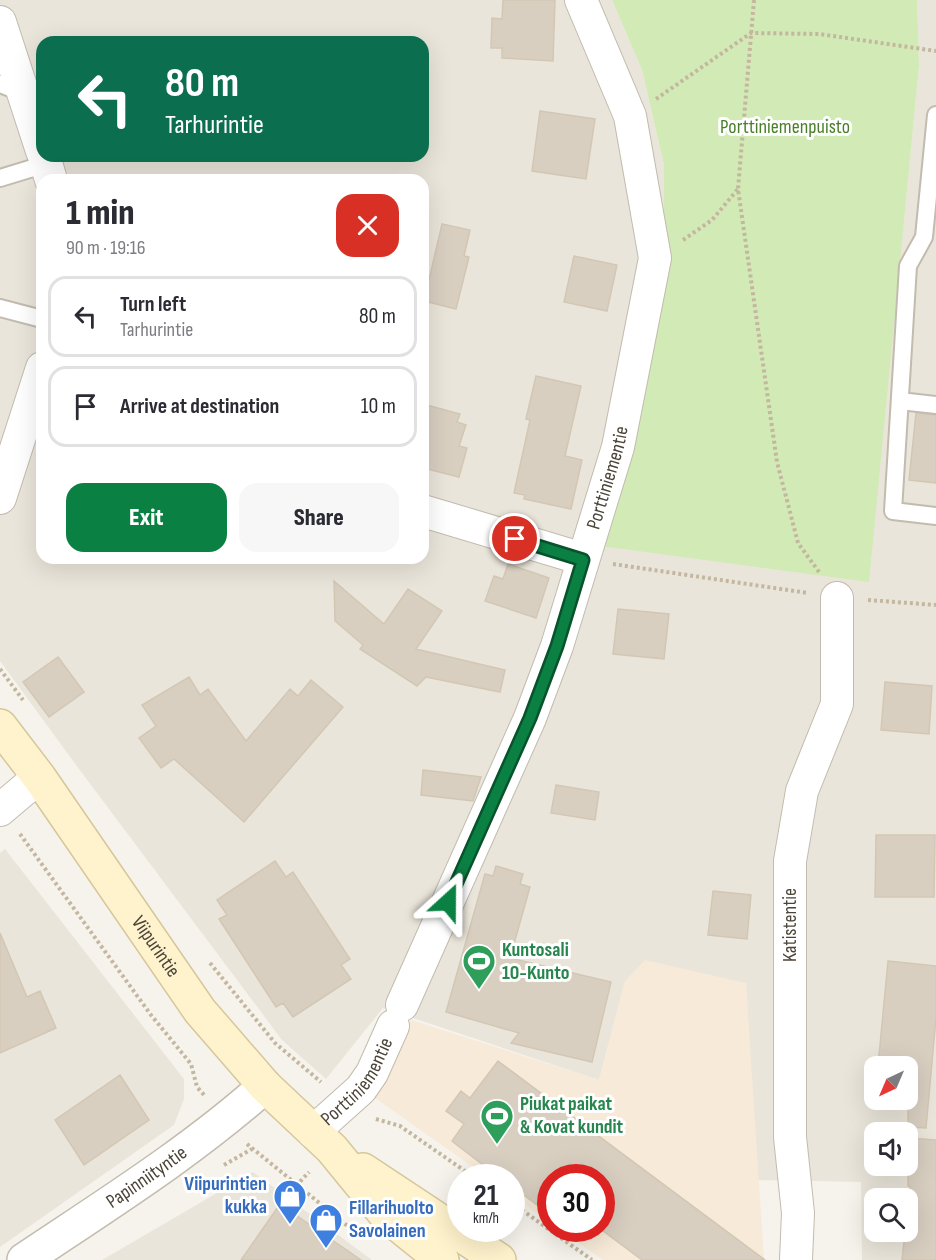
<!DOCTYPE html>
<meta charset="utf-8">
<style>
body{margin:0;font-family:"Sofia Sans Condensed",sans-serif;background:#f7f7f7;color:#2b2b33;height:100vh;display:flex;flex-direction:column;font-size:22px;white-space:nowrap}
*{box-sizing:border-box;margin:0}
p{font-size:20px;color:#7c7c81}
.icon{flex:none;width:33px;height:33px;fill:none;stroke:currentColor;stroke-width:2;stroke-linecap:round;stroke-linejoin:round}
.map{position:relative;flex:1;overflow:hidden}
.side{position:absolute;left:36px;top:174px;width:393px;height:390px;display:flex;flex-direction:column;background:#fff;border-radius:18px;box-shadow:0 6px 24px #0002}
.side>*{flex:none}
.top-card{position:absolute;left:36px;top:36px;width:393px;height:126px;border-radius:18px;box-shadow:0 6px 24px #0002;background:#0b6e4f;color:#fff;overflow:hidden}
.needle{width:39px;rotate:224deg}
.buttons{position:absolute;left:864px;top:1056px;display:grid;gap:12px}
.buttons a{display:grid;place-items:center;width:54px;height:54px;border-radius:12px;background:#fff;box-shadow:0 6px 24px #0002;font-size:30px}
.speed{position:absolute;left:447px;top:1164px;display:flex;gap:12px;font-size:30px;font-weight:700;text-align:center}
.speed>*{display:grid;place-content:center;width:78px;height:78px;border-radius:50%;background:#fff;box-shadow:0 6px 24px #0002;line-height:1}
.speed small{font-size:15px;font-weight:400}
.speed .limit{border:9px solid #d22;background:#fff;color:#111}
.pin{position:absolute;display:grid;place-items:center;width:51px;height:51px;color:#fff;margin:-26px;border:3px solid #fff;border-radius:50%;box-shadow:0 2px 6px #0007}
.me{position:absolute;width:66px;margin:-33px;rotate:24deg;stroke-linejoin:round;filter:drop-shadow(0 0 4px #0008)}
.turn{display:flex;align-items:center;gap:21px;height:126px;padding:0 30px;font-size:27px}
.turn .icon{width:78px;height:78px;stroke-width:2.5}
.turn b{display:block;font-size:42px;line-height:51px}
.round{display:grid;place-items:center;flex:none;width:63px;height:63px;border-radius:18px;background:#f7f7f7}
.summary{display:flex;align-items:center;justify-content:space-between;height:102px;padding:0 30px}
h1{font-size:36px;font-weight:800;line-height:45px}
.primary-button{display:flex;gap:12px;margin-top:auto;padding:12px 30px}
.primary-button a{flex:1;height:69px;border-radius:18px;background:#0b8043;color:#fff;font-size:24px;font-weight:800;line-height:69px;text-align:center}
.primary-button a+a{background:#f7f7f7;color:#2b2b33}
ul{padding:0;list-style:none}
li{display:flex;align-items:center;gap:18px;height:81px;margin:0 12px 9px;padding:0 18px;border:3px solid #e1e1e2;border-radius:18px}
li div{flex:1}
li b{display:block;font-size:22px}
li em{font-style:normal}
.map>svg:first-child{display:block}
.residential{fill:#eae5da;fill-rule:evenodd}
.commercial{fill:#f7ead8}
.green{fill:#d2eab5}
.building{fill:#d8cfc1;stroke:#d3c7b4;stroke-width:1.5}
.lines{fill:none;stroke-linecap:round;stroke-linejoin:round}
.service-casing{stroke:#c2bbae;stroke-width:20}
.minor-casing{stroke:#c2bbae;stroke-width:34}
.tertiary-casing{stroke:#c2bbae;stroke-width:36}
.secondary-casing{stroke:#d6c79b;stroke-width:36}
.path{stroke:#c4b79f;stroke-width:4;stroke-dasharray:3 3;stroke-linecap:butt}
.service{stroke:#fff;stroke-width:16}
.minor{stroke:#fff;stroke-width:32}
.tertiary{stroke:#fff;stroke-width:33}
.secondary{stroke:#fff3cd;stroke-width:33}
.route-casing{stroke:#07532c;stroke-width:15}
.route{stroke:#0b8043;stroke-width:10}
.labels{text-anchor:middle;dominant-baseline:central;stroke-width:6;stroke-linejoin:round;paint-order:stroke}
.park-label{font-size:20px;fill:#4a7f2a;stroke:#fff}
.street-label{font-size:20px;fill:#4b4439;stroke:#fff}
.leisure-label{font-size:20px;font-weight:bold;fill:#27864d;stroke:#fff;text-anchor:start}
.shop-label{font-size:20px;font-weight:bold;fill:#366cbe;stroke:#fff;text-anchor:end}
</style>
<div class="map">
<svg width="936" height="1260" viewBox="0 0 936 1260">
<rect width="100%" height="100%" fill="#f6f3ec"/>
<!-- residential -->
<path class="residential" d="M0,0H612L642,70L664,165V294L868,582L919,66L917,0H936V1260H862L861,1182L757,1180L746,983L625,982L599,1080L383,1008L326,1079L282,1040L79,769L0,661ZM42,42H423V156H42ZM42,180H423V558H42ZM874,1066H908V1100H874ZM874,1132H908V1166H874ZM874,1198H908V1232H874Z
M5,849L184,1079V1099L174,1125L0,1247V853Z
M253,1172L372,1260H102Z"/>
<!-- commercial -->
<path class="commercial" d="M645,960L746,983L764,1260H603L559,1229L602,1228V1178H550V1223L512,1195V1178L487,1177L375,1098L411,1020L599,1080L625,981Z"/>
<!-- green -->
<path class="green" d="M612,0H917L919,66L869,582L601,546L664,294V165L642,70Z"/>
<!-- building -->
<path class="building" d="M503,0H555L553,61L502,58V48H491L492,18L502,19Z
M540,111L595,119L586,179L532,171Z
M442,224L470,230L464,256L469,257L456,309L424,301Z
M574,256L617,265L607,311L564,302Z
M536,376L581,386L565,456L582,460L571,509L524,499L525,495L514,493L530,420L526,419Z
M423,404L460,414L457,422L466,425L459,446L467,448L459,477L423,468Z
M916,413L936,415V483L909,480Z
M508,564L549,578L536,618L485,601L494,576L503,579Z
M334,581L384,624L408,589L442,611L416,649L505,670L500,692L426,677L417,686L360,649L363,645L335,621Z
M618,609L669,614L664,659L613,654Z
M58,657L84,692L49,717L23,682Z
M189,677L200,695L208,689L246,741L290,689L298,696L311,680L343,707L244,822L174,759L161,768L139,738L156,726L142,705Z
M885,682L932,686L929,734L881,730Z
M423,770L481,777L473,801L421,795Z
M556,785L599,792L595,820L551,813Z
M876,835H935L934,897H875Z
M275,861L286,877L293,872L350,959L341,965L351,979L293,1017L283,1003L276,1007L254,973L219,919L227,915L217,900Z
M496,866L523,874L520,884L530,887L510,958L611,982L592,1062L511,1043L519,1033L446,1012L485,874L493,876Z
M713,891L751,895L747,939L708,935Z
M0,933L27,997L40,991L56,1028L0,1053Z
M888,961L936,966V1018L926,1128L908,1127V1066H878Z
M498,1061L765,1260H642L602,1230V1178H550V1215L512,1186V1178H500L452,1141L464,1124L446,1111L461,1091L470,1098Z
M120,1075L149,1120L84,1165L55,1120Z
M908,1138L936,1140V1260H902L905,1232H908L910,1186H908Z
M280,1204L361,1260H241Z"/>
<g class="lines">
<defs>
<path id="service" d="M0,84L23,93
M936,115L924,237L908,266L893,511L936,516
M0,178L46,164
M0,308L42,319
M900,401L936,405"/>
<g id="minor">
<path d="M0,22L42,151"/>
<path d="M44,156L51,180"/>
<path d="M0,498L42,368"/>
<path d="M423,511L583,559"/>
<path d="M0,810L39,777"/>
<path id="s1" d="M402,1005L530,718L557,646L618,447L655,258L630,116L581,0"/>
<path id="s2" d="M313,1132L361,1089L372,1073L393,1026"/>
<path d="M796,1260L798,1213L790,1137V861L802,791L837,704V598"/>
</g>
<g id="tertiary">
<path id="s3" d="M24,1260C106,1205 191,1152 265,1086"/>
</g>
<g id="secondary">
<path id="s4" d="M0,726L39,777L200,1011L265,1086L332,1149L386,1215L442,1260"/>
<path d="M363,1170L499,1260"/>
</g>
</defs>
<!-- service casing -->
<use href="#service" class="service-casing"/>
<!-- minor casing -->
<use href="#minor" class="minor-casing"/>
<!-- tertiary casing -->
<use href="#tertiary" class="tertiary-casing"/>
<!-- secondary casing -->
<use href="#secondary" class="secondary-casing"/>
<!-- path -->
<path class="path" d="M754,0L738,189L777,462L798,543L819,572
M656,99L751,33L819,34L936,51
M683,240L712,220L738,189
M613,564L808,593
M868,600L936,605
M0,669L23,700
M20,834L151,1015L191,1064L197,1087L205,1096
M210,963L275,1043L321,1082
M376,1119L400,1126L475,1178
M247,1144L355,1232
M224,1165L252,1149
M296,1186L309,1172
M512,1203L592,1260"/>
<!-- service -->
<use href="#service" class="service"/>
<!-- minor -->
<use href="#minor" class="minor"/>
<!-- tertiary -->
<use href="#tertiary" class="tertiary"/>
<!-- secondary -->
<use href="#secondary" class="secondary"/>
</g>
<g class="lines">
<defs>
<path id="route" d="M448,902L530,718L557,646L583,560L515,539"/>
</defs>
<!-- route casing -->
<use href="#route" class="route-casing"/>
<!-- route -->
<use href="#route" class="route"/>
</g>
<!-- icons -->
<defs>
<symbol id="stadium-pin" viewBox="-11 -11 22 30"><path d="M0 17L-7.5 6A9.5 9.5 0 1 1 7.5 6Z" fill="#2e9e5b" stroke="#fff"/><path d="M0-5a6.5 5 0 1 0 0 10a6.5 5 0 1 0 0-10ZM-3.5-1.8h7v3.6h-7Z" fill="#fff"/></symbol>
<symbol id="shop-pin" viewBox="-11 -11 22 30"><path d="M0 17L-7.5 6A9.5 9.5 0 1 1 7.5 6Z" fill="#3f7fe0" stroke="#fff"/><path d="M-5-2.5h2.3a2.7 3.5 0 0 1 5.4 0H5L5.5 6h-11ZM-1.5-2.5h3a1.5 2.3 0 0 0-3 0Z" fill="#fff"/></symbol>
</defs>
<g fill-rule="evenodd">
<use href="#stadium-pin" x="460" y="942" width="38" height="52"/>
<use href="#stadium-pin" x="478" y="1097" width="38" height="52"/>
<use href="#shop-pin" x="271" y="1177" width="38" height="52"/>
<use href="#shop-pin" x="307" y="1201" width="38" height="52"/>
</g>
<g class="labels">
<!-- park labels -->
<g class="park-label">
<text x="785" y="127">Porttiniemenpuisto</text>
</g>
<!-- street labels -->
<g class="street-label">
<text stroke="none"><textPath href="#s1" startOffset="567">Porttiniementie</textPath></text>
<text transform="translate(790 925) rotate(-90)">Katistentie</text>
<text stroke="none"><textPath href="#s4" startOffset="270">Viipurintie</textPath></text>
<text stroke="none"><textPath href="#s2" startOffset="68">Porttiniementie</textPath></text>
<text stroke="none"><textPath href="#s3" startOffset="148">Papinniityntie</textPath></text>
</g>
<!-- leisure labels -->
<g class="leisure-label">
<text x="502" y="950">Kuntosali<tspan x="502" dy="23">10-Kunto</tspan></text>
<text x="520" y="1104">Piukat paikat<tspan x="520" dy="23">&amp; Kovat kundit</tspan></text>
</g>
<!-- shop labels -->
<g class="shop-label">
<text x="267" y="1184">Viipurintien<tspan x="267" dy="23">kukka</tspan></text>
<text x="349" y="1208" text-anchor="start">Fillarihuolto<tspan x="349" dy="23">Savolainen</tspan></text>
</g>
</g>
</svg>
<div class="buttons">
<a><svg class="needle" viewBox="-14 -14 28 28"><path d="M0-13l5 13h-10z" fill="#e53935"/><path d="M0 13l5-13h-10z" fill="#7c7c81"/></svg></a>
<a><svg class="icon" aria-label="sound" viewBox="0 0 24 24"><path d="M4 9h4l5-4v14l-5-4H4zM17 9q2 3 0 6"/></svg></a>
<a><svg class="icon" aria-label="search" viewBox="0 0 24 24"><circle cx="10" cy="10" r="6"/><path d="M15 15l6 6"/></svg></a>
</div>
<div class="speed"><div>21<small>km/h</small></div><div class="limit">30</div></div>
<div class="pin" style="left:515px;top:539px;background:#d93025"><svg class="icon" aria-label="arrive" viewBox="0 0 24 24"><path d="M6 21V4h12l-3 4 3 4H6"/></svg></div>
<svg class="me" style="left:448px;top:902px" viewBox="-20 -20 40 40"><path d="M0-17L14 15 0 8-14 15z" fill="#0b8043" stroke="#fff" stroke-width="4"/></svg>
<div class="top-card">
<div class="turn"><svg class="icon" aria-label="left" viewBox="0 0 24 24"><path d="M17 20v-9H6M10 6l-5 5 5 5"/></svg><div><b>80 m</b>Tarhurintie</div></div>
</div>
<section class="side">
<div class="summary"><div><h1>1 min</h1><p>90 m · 19:16</p></div><a class="round" style="background:#d93025;color:#fff"><svg class="icon" aria-label="close" viewBox="0 0 24 24"><path d="M6 6l12 12M18 6L6 18"/></svg></a></div>
<ul>
<li><svg class="icon" aria-label="left" viewBox="0 0 24 24"><path d="M17 20v-9H6M10 6l-5 5 5 5"/></svg><div><b>Turn left</b><p>Tarhurintie</p></div><em>80 m</em></li>
<li><svg class="icon" aria-label="arrive" viewBox="0 0 24 24"><path d="M6 21V4h12l-3 4 3 4H6"/></svg><div><b>Arrive at destination</b></div><em>10 m</em></li>
</ul>
<div class="primary-button"><a>Exit</a><a>Share</a></div>
</section>
</div>
